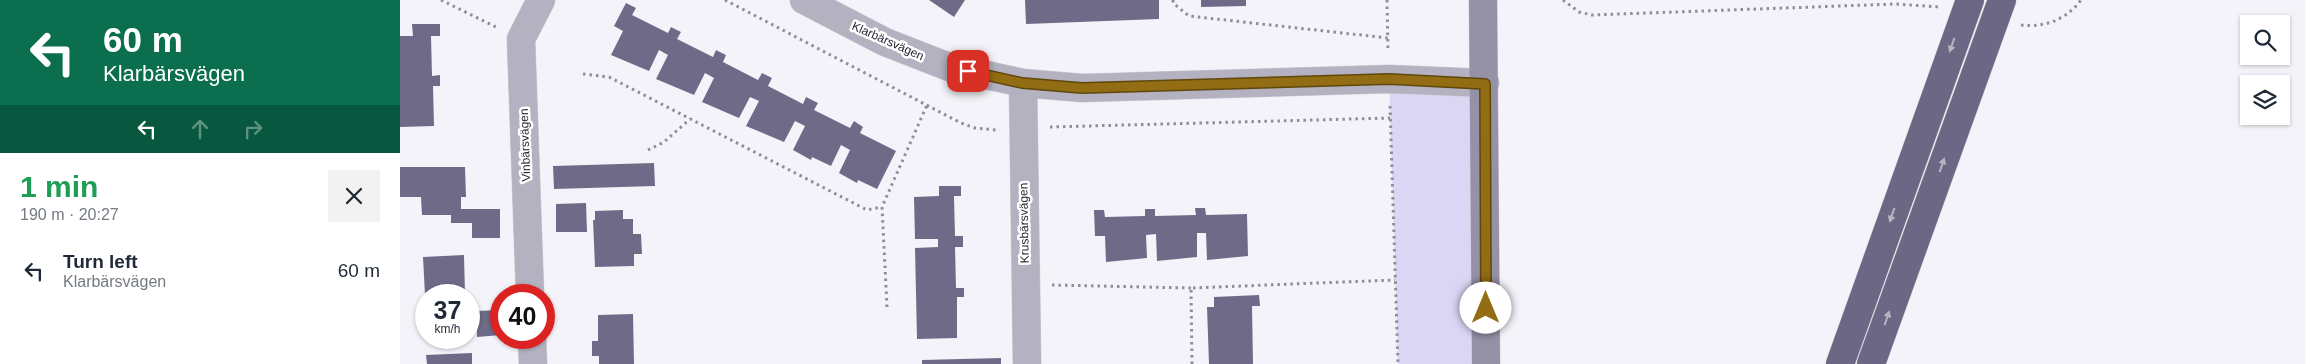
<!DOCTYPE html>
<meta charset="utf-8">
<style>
body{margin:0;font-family:Arial,sans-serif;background:#f2f2f3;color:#1f2937;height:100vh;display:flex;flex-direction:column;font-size:19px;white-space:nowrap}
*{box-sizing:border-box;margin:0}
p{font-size:16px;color:#747a83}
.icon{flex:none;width:28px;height:28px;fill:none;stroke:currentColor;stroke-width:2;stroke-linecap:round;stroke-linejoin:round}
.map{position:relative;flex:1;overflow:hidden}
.sheet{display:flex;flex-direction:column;background:#fff;width:400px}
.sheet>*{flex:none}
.banner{background:#0b6e4f;color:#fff;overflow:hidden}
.fabs{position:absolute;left:1840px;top:15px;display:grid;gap:10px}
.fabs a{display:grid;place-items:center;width:50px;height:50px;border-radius:0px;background:#fff;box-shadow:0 1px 4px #0004;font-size:25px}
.speed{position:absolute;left:15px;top:284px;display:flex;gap:10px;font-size:25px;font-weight:700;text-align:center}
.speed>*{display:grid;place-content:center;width:65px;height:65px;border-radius:50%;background:#fff;box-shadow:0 1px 4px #0004;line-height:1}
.speed small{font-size:12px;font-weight:400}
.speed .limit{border:8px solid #d22;background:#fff;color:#111}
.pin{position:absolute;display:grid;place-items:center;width:42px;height:42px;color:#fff;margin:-21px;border-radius:10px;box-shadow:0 2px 8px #0006}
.me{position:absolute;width:55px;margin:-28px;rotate:0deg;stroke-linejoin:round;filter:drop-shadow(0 0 4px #0008)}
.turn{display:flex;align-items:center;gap:18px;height:105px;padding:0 20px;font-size:22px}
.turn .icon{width:65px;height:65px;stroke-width:2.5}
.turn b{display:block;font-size:35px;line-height:42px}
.lanes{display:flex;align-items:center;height:48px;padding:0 20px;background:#0003;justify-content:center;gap:25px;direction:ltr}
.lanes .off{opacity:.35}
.round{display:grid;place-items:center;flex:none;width:52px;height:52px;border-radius:0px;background:#f2f2f3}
.overview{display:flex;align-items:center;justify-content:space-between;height:85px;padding:0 20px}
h1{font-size:30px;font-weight:700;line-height:38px;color:#1e9e55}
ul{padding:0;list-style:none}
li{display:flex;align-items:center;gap:15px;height:65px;padding:0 20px}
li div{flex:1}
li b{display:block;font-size:19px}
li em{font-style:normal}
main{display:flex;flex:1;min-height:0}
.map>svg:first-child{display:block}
.green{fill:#dbd6f4}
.building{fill:#6f6a87}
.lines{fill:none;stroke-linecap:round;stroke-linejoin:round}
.street-casing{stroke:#cfced5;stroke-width:29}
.secondary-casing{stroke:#cfced5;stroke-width:29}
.highway-casing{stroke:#cfced5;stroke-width:29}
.path{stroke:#8f8d96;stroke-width:3;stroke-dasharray:2.5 4;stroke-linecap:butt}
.street{stroke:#b4b2c0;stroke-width:28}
.secondary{stroke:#9591a7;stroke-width:28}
.highway{stroke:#6c6784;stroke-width:28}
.oneway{fill:#b6b3c2}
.route-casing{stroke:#5f470d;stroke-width:12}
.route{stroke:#926d14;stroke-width:9}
.labels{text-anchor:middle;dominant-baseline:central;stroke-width:5;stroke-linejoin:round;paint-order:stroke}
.street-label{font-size:12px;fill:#262330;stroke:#fff}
</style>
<main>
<section class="sheet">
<div class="banner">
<div class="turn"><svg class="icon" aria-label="left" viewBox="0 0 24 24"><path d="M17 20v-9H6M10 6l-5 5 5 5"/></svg><div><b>60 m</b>Klarbärsvägen</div></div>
<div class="lanes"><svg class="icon" aria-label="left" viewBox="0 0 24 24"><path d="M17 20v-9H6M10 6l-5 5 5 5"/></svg><svg class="icon off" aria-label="ahead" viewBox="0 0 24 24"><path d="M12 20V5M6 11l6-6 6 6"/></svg><svg class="icon off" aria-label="right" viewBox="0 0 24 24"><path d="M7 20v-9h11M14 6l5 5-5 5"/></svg></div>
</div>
<div class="overview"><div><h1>1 min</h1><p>190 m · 20:27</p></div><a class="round"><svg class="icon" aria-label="close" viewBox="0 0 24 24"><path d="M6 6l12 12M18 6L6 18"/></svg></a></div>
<ul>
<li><svg class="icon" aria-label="left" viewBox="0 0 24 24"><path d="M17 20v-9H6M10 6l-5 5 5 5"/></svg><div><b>Turn left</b><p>Klarbärsvägen</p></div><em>60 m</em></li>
</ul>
</section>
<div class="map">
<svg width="1905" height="364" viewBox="0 0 1905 364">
<rect width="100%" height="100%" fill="#f4f3f9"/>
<!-- green -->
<path class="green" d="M989,79L1085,83L1086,364H998Z"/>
<!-- building -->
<path class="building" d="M529,0H565L554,17Z
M625,0H759V19L626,24Z
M801,0H846V6L801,7Z
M226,3L236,8L232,15L268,33L271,27L281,32L277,39L313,57L316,50L326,55L323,62L358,80L362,73L372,78L368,86L403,104L406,97L418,103L414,110L450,128L454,121L463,127L460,133L496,151L477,189L458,180L457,183L439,173L450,150L441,145L431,166L412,157L411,160L393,150L405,126L395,121L384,142L346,126L359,101L350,97L339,118L302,102L314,78L305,73L294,95L256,79L268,55L259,50L249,71L211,55L223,31L214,26Z
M12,24H40V36H31L32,76L40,75V86H33L34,126L0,127V36H13Z
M254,163L255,186L154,189L153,166Z
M0,167H65L66,197H61V209H100V238H72V223H51V215H22L21,197H0Z
M539,186H561V196H554L555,236H563V247H555L556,288H564V297H557V338L517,339L515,248L538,247V239H515L514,197L539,196Z
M186,203L187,232H156V204Z
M795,208H805L806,215L847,214L848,256L807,260L806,233H797V257L757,261L756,234L746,235L747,258L706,262L705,236H695L694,210H704L705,217L745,216V209H755V216L796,215Z
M223,210V219H233V234H241L242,254H234V266L195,267L193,220H195V211Z
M64,255L65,295H25L23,257Z
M859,295L860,306H852L853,364H809L807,307H814V297Z
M101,310V335L77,337V327L69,328V315H76V311Z
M233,314L234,364H199V356H192V341H198V315Z
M72,353V364H27L26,355Z
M601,358V364H522V360Z"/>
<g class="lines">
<defs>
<path id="street" d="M404,0L485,42L549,67L623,83L682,88L989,79L1085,83
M623,83L627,364
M130,295L121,39L141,0
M132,338L133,364"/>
<path id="secondary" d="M1083,0L1086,364"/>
<path id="highway" d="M1440,364L1570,0
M1471,364L1602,0"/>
</defs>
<!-- street casing -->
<use href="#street" class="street-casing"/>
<!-- secondary casing -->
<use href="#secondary" class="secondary-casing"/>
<!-- highway casing -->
<use href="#highway" class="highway-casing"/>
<!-- path -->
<path class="path" d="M41,0L98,28
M325,0L561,123L575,128L596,130
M773,0V3L789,16L988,38
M987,0L988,52
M1163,0L1179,12L1192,15L1495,4L1540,7
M1621,25C1645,28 1667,19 1681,0
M183,74L209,77L467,210L482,207
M990,106L998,364
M650,127L990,118
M248,150L264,142L290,119
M652,285L791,288
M487,307L482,207L527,105
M792,364L791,288L995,280"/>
<!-- street -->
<use href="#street" class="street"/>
<!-- secondary -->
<use href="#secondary" class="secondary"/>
<!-- highway -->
<use href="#highway" class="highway"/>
</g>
<!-- one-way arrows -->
<defs><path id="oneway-solid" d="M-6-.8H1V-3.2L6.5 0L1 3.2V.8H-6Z" transform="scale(1.25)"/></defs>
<g class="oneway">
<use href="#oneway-solid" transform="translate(1552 45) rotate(109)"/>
<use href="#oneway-solid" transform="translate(1542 165) rotate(-71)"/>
<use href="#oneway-solid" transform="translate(1492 215) rotate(109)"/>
<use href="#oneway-solid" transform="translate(1487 318) rotate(-71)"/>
</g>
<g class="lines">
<defs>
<path id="route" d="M568,71L622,83L682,88L989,79L1085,84L1086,308"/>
</defs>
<!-- route casing -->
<use href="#route" class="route-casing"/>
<!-- route -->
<use href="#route" class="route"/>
</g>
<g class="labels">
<!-- street labels -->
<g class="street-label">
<text transform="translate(488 41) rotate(24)">Klarbärsvägen</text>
<text transform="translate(125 145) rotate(-92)">Vinbärsvägen</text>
<text transform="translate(624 223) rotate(-91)">Krusbärsvägen</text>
</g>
</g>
</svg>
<div class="fabs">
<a><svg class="icon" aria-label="search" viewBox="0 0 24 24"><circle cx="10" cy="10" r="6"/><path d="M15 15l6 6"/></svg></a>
<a><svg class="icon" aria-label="layers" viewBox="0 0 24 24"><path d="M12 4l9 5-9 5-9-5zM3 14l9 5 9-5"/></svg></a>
</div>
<div class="speed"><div>37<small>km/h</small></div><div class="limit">40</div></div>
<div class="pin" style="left:568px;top:71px;background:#d93025"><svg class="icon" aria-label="arrive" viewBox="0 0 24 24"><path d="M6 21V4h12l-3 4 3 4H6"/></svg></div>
<svg class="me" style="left:1086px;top:308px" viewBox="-20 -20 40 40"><circle r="19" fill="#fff"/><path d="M0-13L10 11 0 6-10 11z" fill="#926d14"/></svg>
</div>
</main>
